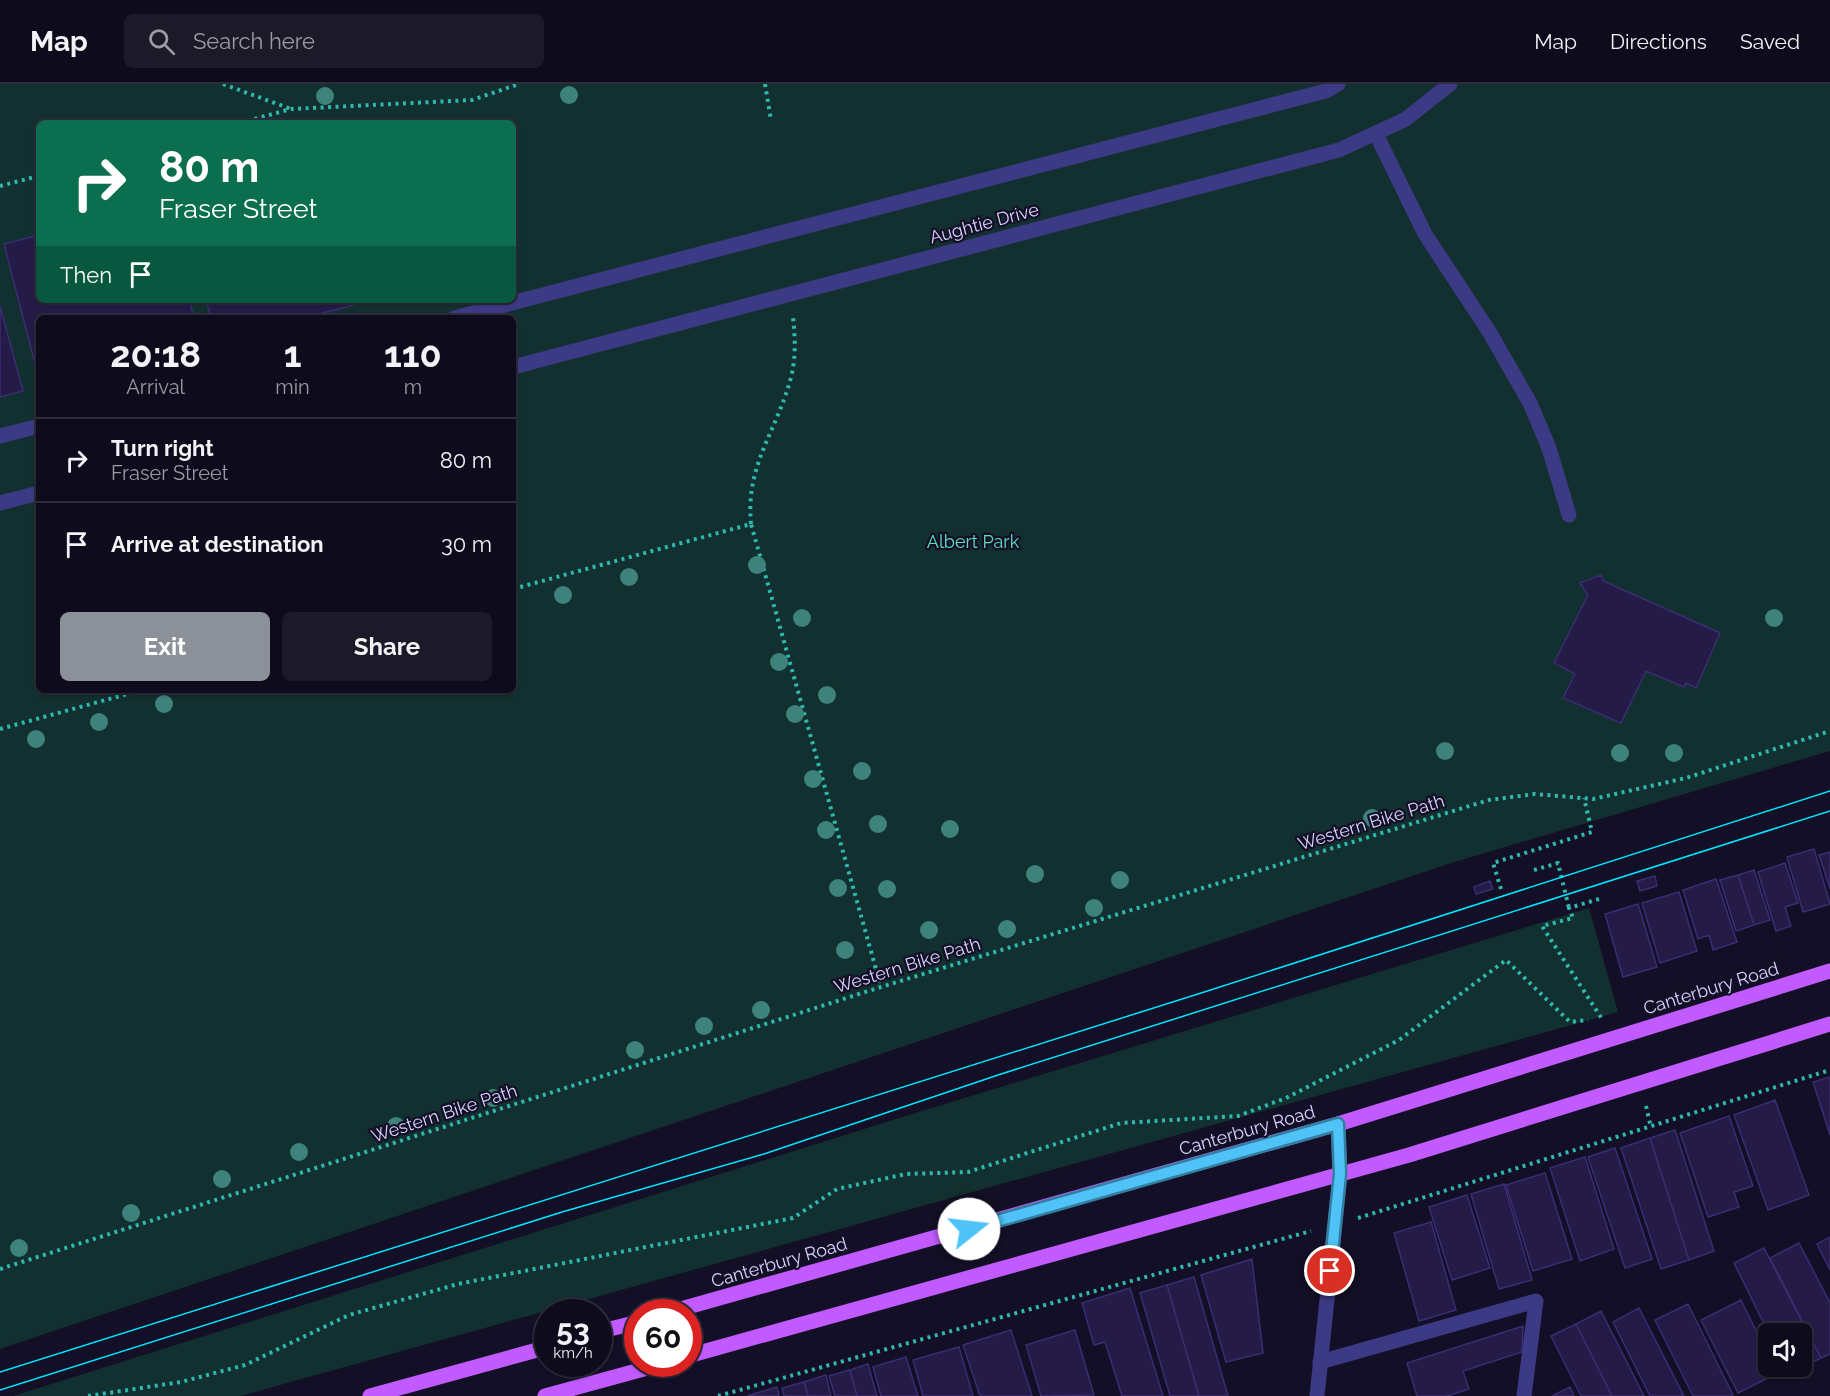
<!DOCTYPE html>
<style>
body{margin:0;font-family:Raleway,sans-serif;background:#1c1929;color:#f1f3f6;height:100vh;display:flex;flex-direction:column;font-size:22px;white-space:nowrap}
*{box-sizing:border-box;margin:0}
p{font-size:20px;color:#9b9ba3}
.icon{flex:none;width:33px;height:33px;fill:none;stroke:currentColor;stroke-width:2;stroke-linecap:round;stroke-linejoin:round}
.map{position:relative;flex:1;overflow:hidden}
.drawer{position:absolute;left:36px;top:231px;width:480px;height:378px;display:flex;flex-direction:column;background:#0e0b1c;border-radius:9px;box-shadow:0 2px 4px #0004,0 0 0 2px #2e2b3b}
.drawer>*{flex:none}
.banner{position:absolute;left:36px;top:36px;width:480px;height:183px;border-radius:9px;box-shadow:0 2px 4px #0004,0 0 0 2px #2e2b3b;background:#0b6e4f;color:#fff;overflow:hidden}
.tools{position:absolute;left:1758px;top:1239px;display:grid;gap:12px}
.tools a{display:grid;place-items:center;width:54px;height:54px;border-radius:9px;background:#0e0b1c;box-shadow:0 2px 4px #0004,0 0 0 2px #2e2b3b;font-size:30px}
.speed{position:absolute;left:534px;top:1215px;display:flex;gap:12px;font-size:30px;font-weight:700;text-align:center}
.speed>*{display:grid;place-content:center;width:78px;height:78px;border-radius:50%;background:#0e0b1c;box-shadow:0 2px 4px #0004,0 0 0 2px #2e2b3b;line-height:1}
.speed small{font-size:15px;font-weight:400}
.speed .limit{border:9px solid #d22;background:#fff;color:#111}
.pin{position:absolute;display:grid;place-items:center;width:51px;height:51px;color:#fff;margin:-26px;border:3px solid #fff;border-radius:50%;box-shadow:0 2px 6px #0007}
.me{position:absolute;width:66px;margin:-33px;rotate:74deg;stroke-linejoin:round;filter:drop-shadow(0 0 4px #0008)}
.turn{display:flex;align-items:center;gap:21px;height:126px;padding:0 24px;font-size:27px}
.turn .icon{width:78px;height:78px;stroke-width:2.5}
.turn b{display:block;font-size:42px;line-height:51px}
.then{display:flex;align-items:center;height:57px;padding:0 24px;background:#0003;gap:12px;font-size:22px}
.eta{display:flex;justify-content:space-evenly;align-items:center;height:102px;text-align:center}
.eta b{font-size:36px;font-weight:700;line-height:42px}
.primary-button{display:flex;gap:12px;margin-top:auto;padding:12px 24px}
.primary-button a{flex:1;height:69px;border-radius:9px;background:#8c9099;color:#fff;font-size:24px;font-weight:700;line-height:69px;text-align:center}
.primary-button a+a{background:#1c1929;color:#f1f3f6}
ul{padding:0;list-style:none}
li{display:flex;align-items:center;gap:18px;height:84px;padding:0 24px;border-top:2px solid #2e2b3b}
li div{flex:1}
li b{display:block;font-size:22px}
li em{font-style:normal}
header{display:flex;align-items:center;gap:36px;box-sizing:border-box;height:84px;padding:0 30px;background:#0e0b1c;border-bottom:2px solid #2e2b3b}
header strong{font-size:28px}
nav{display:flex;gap:33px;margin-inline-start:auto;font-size:21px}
.search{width:420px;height:54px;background:#1c1929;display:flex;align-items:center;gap:15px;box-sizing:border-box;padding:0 21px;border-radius:9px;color:#9b9ba3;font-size:22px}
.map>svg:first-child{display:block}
.green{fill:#12302f;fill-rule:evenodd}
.building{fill:#241b47;stroke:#3b2d73;stroke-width:1.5}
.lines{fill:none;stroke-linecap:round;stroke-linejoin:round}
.path{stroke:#2fb8b0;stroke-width:4;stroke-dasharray:3 4.5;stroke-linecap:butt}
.minor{stroke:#3d3a85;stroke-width:15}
.major{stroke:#c25bff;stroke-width:15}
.tram{stroke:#00e5ff;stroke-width:1.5}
.tree{fill:#3d827b}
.route-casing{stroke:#337fa1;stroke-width:15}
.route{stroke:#4fc3f7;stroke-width:10}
.labels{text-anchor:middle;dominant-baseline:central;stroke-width:4.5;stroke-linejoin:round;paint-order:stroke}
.street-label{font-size:18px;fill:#d9d4ff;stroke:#130f26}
.park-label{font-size:18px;fill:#5fe0c0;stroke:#130f26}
</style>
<header>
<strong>Map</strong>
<div class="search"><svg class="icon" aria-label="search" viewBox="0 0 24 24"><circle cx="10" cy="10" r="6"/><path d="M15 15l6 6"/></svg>Search here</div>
<nav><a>Map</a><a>Directions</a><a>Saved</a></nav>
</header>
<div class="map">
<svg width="1830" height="1312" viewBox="0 0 1830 1312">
<rect width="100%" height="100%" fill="#130f26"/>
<!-- green -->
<path class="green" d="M0,0H1830V667L1451,779L0,1265ZM39,39H513V216H39ZM39,234H513V606H39Z
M1589,824L1618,928L241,1312H13L899,1034Z"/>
<!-- building -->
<path class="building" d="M39,151V216H189L194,234H39V295L4,160Z
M206,216H372L304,234H211Z
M0,222L23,307L0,313Z
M1601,491L1603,497L1720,549L1696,604L1686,599L1684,603L1646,587L1621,639L1563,614L1575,590L1554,579L1588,511L1580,499Z
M1814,765L1830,820L1803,828L1787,773Z
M1830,768V805L1819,771Z
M1785,779L1798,819L1785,823L1791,842L1776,847L1758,788Z
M1754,786L1770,836L1754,841L1738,791Z
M1738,791L1754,841L1736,847L1720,796Z
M1655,792L1657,802L1640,807L1637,797Z
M1716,795L1737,858L1713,866L1709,851L1698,855L1683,806Z
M1490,797L1493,805L1476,810L1474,803Z
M1679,808L1697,867L1660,879L1642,819Z
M1638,820L1657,883L1623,893L1605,830Z
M1830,993V1051L1813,998Z
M1775,1016L1809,1111L1768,1126L1734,1031Z
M1729,1032L1753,1102L1734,1108L1739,1123L1708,1133L1680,1049Z
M1675,1046L1714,1167L1689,1176L1650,1054Z
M1650,1054L1689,1176L1661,1185L1621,1064Z
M1615,1064L1652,1175L1625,1184L1588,1073Z
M1585,1073L1614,1165L1580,1177L1550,1084Z
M1545,1089L1572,1175L1533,1187L1506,1101Z
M1504,1100L1532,1196L1499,1205L1471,1110Z
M1467,1111L1490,1184L1452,1196L1429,1123Z
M1431,1138L1456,1226L1419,1237L1394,1149Z
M1830,1153V1186L1817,1160Z
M1799,1159L1830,1219V1270L1821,1274L1770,1174Z
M1764,1164L1821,1274L1790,1290L1786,1282H1802V1250H1769L1734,1179Z
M1252,1175L1263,1269L1226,1278L1201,1191Z
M1194,1193L1228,1312H1199L1167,1201Z
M1167,1201L1199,1312H1170L1140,1209Z
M1130,1204L1163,1312H1122L1105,1258L1094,1261L1082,1219Z
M1741,1216L1768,1271V1282H1774L1778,1289L1738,1309L1701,1236Z
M1688,1220L1733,1311L1732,1312H1693L1655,1236Z
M1639,1224L1684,1312H1650L1613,1238Z
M1601,1227L1644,1312H1612L1576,1240Z
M1576,1240L1612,1312H1581L1551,1252Z
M1523,1242L1522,1268L1463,1287L1469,1305L1447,1312H1417L1407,1279Z
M1011,1246L1032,1312H980L963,1261Z
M1075,1246L1094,1311L1041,1312L1026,1261Z
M959,1263L973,1312H923L913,1276Z
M906,1273L918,1312H881L873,1283Z
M868,1280L877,1312H857L850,1286Z
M850,1286L857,1312H835L829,1292Z
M826,1291L831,1312H808L804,1298Z
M804,1298L808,1312H784L782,1304Z
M777,1303L779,1312H747Z
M1570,1303L1574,1312H1552Z"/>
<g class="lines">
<!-- path -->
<path class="path" d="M223,0L291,25
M765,0L771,36
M240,39L291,25L472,16L519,0
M0,102L39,92
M751,440C745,379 779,345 792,289C796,271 795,251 793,233
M513,505L751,440L881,903
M0,645L142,606
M1534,786L1558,779L1569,824
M1501,805L1493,779L1592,748L1584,714
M1599,815L1569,824L1573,834L1542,842L1602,935
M1646,1022L1651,1044
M1358,1134L1830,986
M0,1185L881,903L1489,716L1535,710L1593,715L1686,694L1830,647
M88,1312L181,1298L245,1281L349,1231L458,1200L793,1134L837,1105L906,1090L968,1088L1121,1039L1238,1032L1286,1014L1399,956L1506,876L1570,938L1588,936
M718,1312L1311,1147"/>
<!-- minor -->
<path class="minor" d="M1376,50L1425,150L1490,249L1530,319L1549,364L1569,431
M454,234L1326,7L1338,0
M513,283L1339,66L1406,35L1450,0
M0,352L39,342
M0,419L39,409
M1320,1278L1536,1217L1524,1312
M1317,1312L1340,1091L1338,1040"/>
<!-- major -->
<path class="major" d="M670,1228L1338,1040L1830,887
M598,1248L638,1238
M688,1272L1409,1071L1830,940
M370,1312L548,1263
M545,1312L662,1280"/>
<!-- tram -->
<path class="tram" d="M0,1288L1198,910L1830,707
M0,1306L562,1128L764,1070L998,991L1830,727"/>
</g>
<!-- trees -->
<g class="tree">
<circle cx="569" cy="11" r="9"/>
<circle cx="325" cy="12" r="9"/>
<circle cx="757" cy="481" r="9"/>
<circle cx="629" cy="493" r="9"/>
<circle cx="563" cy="511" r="9"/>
<circle cx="802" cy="534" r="9"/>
<circle cx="1774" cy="534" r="9"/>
<circle cx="779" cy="578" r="9"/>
<circle cx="827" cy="611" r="9"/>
<circle cx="164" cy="620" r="9"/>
<circle cx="795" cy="630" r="9"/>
<circle cx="99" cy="638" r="9"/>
<circle cx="36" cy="655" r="9"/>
<circle cx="1445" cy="667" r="9"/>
<circle cx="1620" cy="669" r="9"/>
<circle cx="1674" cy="669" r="9"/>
<circle cx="862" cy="687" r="9"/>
<circle cx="813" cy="695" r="9"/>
<circle cx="1372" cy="734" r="9"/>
<circle cx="878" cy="740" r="9"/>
<circle cx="950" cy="745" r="9"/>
<circle cx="826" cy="746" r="9"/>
<circle cx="1035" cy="790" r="9"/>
<circle cx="1120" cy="796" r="9"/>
<circle cx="838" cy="804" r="9"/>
<circle cx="887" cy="805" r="9"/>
<circle cx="1094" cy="824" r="9"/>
<circle cx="1007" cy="845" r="9"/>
<circle cx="929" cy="846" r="9"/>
<circle cx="845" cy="866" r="9"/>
<circle cx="761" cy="926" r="9"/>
<circle cx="704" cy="942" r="9"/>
<circle cx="635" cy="966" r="9"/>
<circle cx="493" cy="1014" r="9"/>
<circle cx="396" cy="1042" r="9"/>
<circle cx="299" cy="1068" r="9"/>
<circle cx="222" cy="1095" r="9"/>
<circle cx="131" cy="1129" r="9"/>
<circle cx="19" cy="1164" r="9"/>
</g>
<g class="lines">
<defs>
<path id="route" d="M969,1145L1338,1040L1340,1090L1330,1187"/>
</defs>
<!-- route casing -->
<use href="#route" class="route-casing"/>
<!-- route -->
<use href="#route" class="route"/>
</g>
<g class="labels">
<!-- street labels -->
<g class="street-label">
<text transform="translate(984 139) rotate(-15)">Aughtie Drive</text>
<text transform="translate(1371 738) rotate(-17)">Western Bike Path</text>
<text transform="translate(907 881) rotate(-17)">Western Bike Path</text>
<text transform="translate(1711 904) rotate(-17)">Canterbury Road</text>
<text transform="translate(444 1029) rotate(-18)">Western Bike Path</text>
<text transform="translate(1247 1046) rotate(-16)">Canterbury Road</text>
<text transform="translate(779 1178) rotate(-16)">Canterbury Road</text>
</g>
<!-- park labels -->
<g class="park-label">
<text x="973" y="457">Albert Park</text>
</g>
</g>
</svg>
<div class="tools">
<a><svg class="icon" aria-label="sound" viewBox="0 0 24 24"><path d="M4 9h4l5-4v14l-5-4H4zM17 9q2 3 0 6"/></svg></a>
</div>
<div class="speed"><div>53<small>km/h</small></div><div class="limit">60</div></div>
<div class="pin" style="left:1330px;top:1187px;background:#d93025"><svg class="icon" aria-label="arrive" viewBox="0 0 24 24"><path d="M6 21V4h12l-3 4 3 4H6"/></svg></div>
<svg class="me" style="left:969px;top:1145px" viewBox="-20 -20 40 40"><circle r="19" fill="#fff"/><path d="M0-13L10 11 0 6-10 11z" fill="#4fc3f7"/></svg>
<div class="banner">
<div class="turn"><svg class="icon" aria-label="right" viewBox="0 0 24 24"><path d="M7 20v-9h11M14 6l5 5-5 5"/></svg><div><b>80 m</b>Fraser Street</div></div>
<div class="then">Then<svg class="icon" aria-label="arrive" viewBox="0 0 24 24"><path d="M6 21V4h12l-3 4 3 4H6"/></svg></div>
</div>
<section class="drawer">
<div class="eta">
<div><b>20:18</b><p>Arrival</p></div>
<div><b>1</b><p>min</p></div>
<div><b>110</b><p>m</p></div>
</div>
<ul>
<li><svg class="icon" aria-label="right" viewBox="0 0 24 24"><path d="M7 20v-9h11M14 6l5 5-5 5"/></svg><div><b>Turn right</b><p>Fraser Street</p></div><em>80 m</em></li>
<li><svg class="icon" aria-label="arrive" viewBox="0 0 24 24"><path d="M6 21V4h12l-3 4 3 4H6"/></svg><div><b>Arrive at destination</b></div><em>30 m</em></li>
</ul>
<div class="primary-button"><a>Exit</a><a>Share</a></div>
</section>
</div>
